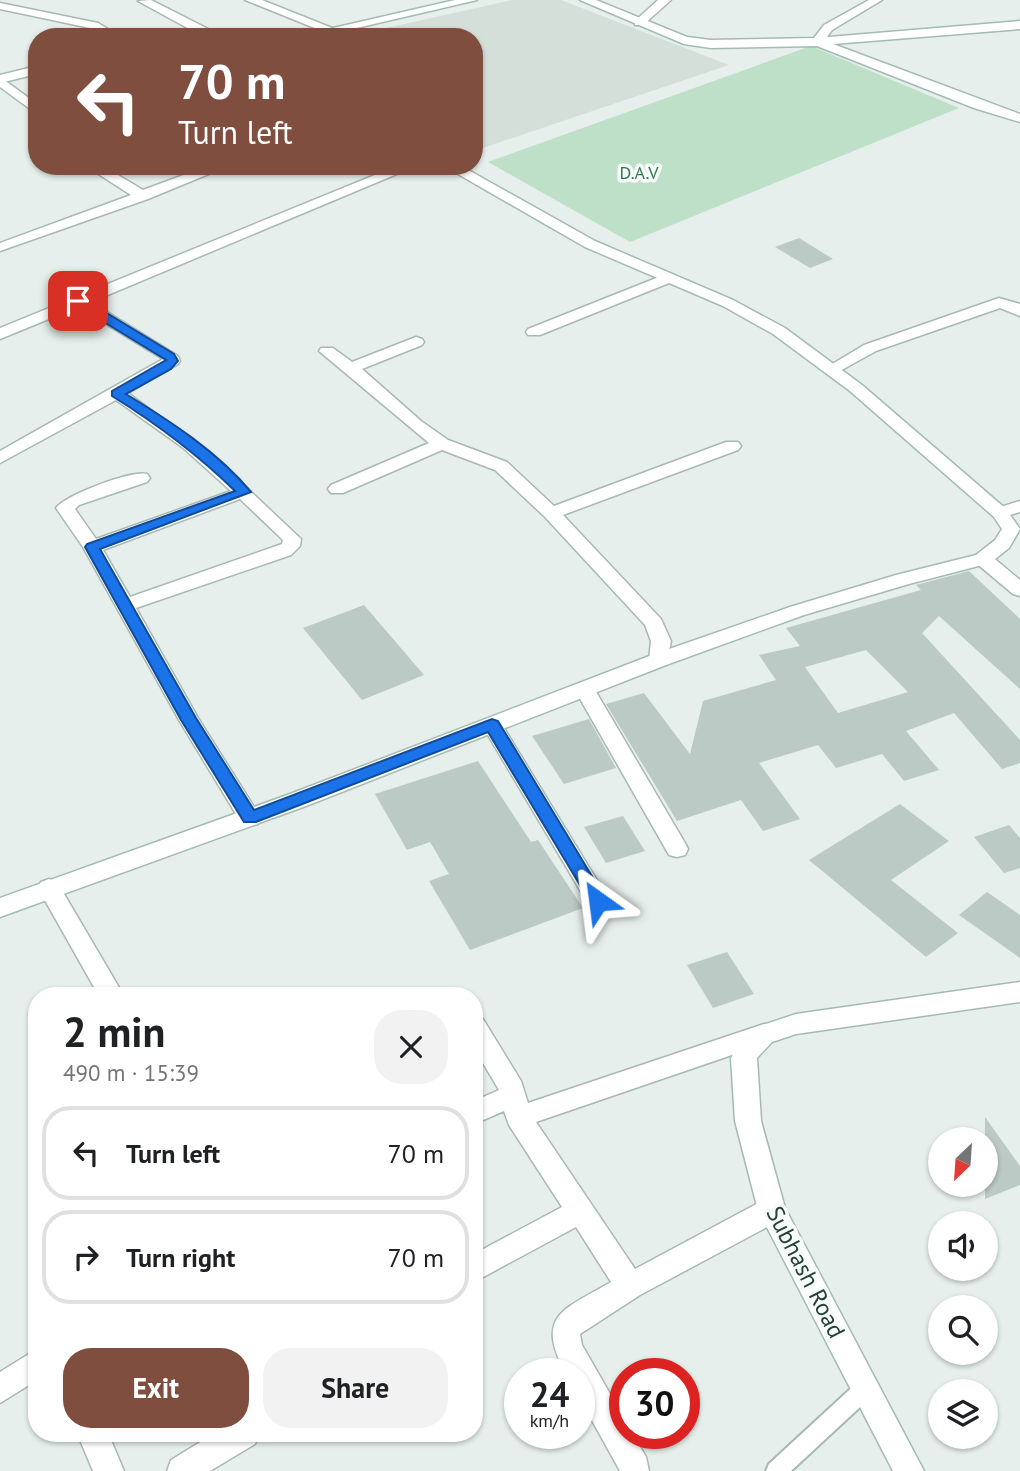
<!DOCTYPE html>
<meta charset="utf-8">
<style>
body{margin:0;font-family:"PT Sans",sans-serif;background:#f2f2f2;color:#202124;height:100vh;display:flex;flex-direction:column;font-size:26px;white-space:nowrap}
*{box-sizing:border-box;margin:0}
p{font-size:23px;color:#757577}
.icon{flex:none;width:38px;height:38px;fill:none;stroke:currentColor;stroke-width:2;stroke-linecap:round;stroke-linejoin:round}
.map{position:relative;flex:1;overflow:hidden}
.panel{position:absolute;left:28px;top:987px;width:455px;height:455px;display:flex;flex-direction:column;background:#fff;border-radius:28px;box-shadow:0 2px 5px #0004}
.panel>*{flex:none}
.guide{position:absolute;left:28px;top:28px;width:455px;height:147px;border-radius:28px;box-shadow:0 2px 5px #0004;background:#7f4e3f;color:#fff;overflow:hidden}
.needle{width:46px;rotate:205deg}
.fabs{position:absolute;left:928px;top:1127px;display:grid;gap:14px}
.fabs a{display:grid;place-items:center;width:70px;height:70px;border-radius:50%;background:#fff;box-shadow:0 2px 5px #0004;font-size:35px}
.speed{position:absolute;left:504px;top:1358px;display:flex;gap:14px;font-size:35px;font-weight:700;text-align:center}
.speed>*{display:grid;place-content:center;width:91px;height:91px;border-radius:50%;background:#fff;box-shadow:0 2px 5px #0004;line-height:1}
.speed small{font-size:18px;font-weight:400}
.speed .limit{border:10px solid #d22;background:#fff;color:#111}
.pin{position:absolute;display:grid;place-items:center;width:60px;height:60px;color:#fff;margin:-30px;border-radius:14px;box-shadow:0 4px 10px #0006}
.me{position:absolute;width:77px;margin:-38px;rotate:329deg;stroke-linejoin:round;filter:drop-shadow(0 0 5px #0008)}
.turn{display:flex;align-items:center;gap:24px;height:147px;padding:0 35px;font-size:32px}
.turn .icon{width:91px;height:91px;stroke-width:2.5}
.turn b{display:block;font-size:49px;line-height:60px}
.round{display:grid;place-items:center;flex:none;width:74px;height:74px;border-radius:28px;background:#f2f2f2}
.head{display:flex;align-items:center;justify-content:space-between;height:119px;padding:0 35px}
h1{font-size:42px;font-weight:700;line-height:52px}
.action{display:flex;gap:14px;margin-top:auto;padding:14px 35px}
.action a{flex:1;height:80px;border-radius:28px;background:#7f4e3f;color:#fff;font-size:28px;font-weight:700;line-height:80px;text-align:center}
.action a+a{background:#f2f2f2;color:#202124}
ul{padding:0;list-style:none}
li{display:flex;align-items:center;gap:21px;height:94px;margin:0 14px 10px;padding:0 21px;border:4px solid #e0e0e0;border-radius:28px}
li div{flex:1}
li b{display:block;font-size:26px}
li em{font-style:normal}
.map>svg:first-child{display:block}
.built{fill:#d4dfda}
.green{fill:#bfe0c8}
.building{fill:#bbcac4;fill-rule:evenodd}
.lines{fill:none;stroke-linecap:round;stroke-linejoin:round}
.lane-casing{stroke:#a8b8b2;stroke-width:4}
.street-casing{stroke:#a8b8b2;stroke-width:3}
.secondary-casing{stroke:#a4bbb3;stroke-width:3}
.lane{fill:#fff;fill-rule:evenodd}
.street{fill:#fff;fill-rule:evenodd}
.secondary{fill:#fff;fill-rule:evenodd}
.route{fill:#1a73e8;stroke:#114b97;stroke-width:2}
.labels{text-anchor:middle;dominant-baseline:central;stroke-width:7;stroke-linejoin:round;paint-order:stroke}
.far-park-label{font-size:18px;fill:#2d7a4b;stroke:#f7fbf9}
.near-street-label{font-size:24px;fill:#24423a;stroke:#f7fbf9}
</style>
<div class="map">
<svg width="1020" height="1471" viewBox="0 0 1020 1471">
<rect width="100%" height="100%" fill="#e6efeb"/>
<!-- built -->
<path class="built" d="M512,0H561L729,65L474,151V37H346Z"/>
<!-- green -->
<path class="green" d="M811,46L959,108L630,242L488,162Z"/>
<!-- building -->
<path class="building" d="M799,238L833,259L810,268L775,247Z
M969,571L1020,619V689L939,616L922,633L1020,740V763L1002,769L954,713L906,731L939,770L904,781L882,754L836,768L818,745L759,763L800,819L763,831L741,800L677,821L606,704L644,693L690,754L703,701L776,680L759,655L800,646L786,628L921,590L916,585ZM866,650L908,692L838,713L805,667Z
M364,605L424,675L362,700L303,628Z
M589,719L616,768L564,784L532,736Z
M478,761L531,842L538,840L583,908L470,950L429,881L449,874L430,842L407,850L375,794Z
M900,804L949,841L891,880L958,933L926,957L809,860Z
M623,816L645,851L606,863L584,827Z
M1009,825L1020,838V868L1004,873L974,837Z
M987,892L1020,915V958L959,915Z
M727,952L754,994L713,1008L687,965Z
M985,1117L1020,1166V1185L985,1199Z"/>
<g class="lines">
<defs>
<path id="lane" d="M866,1378L873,1381L876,1388L873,1395L791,1471H766L769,1464L859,1381Z"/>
<path id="street" d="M151,0L218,34L220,37H204L138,1Z
M245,0H262L337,30L327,33Z
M658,0H671L643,25H635V21Z
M869,0H882L832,30L821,45H813L811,42L824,25Z
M0,3L98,23L121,37H106L90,28L0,9Z
M0,77L37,104V114L0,87Z
M86,166H103L143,190L208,166H228L148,199L0,251V243L131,195Z
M397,166H416L91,302L178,356L180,361L178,364L128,393L215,458L301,539L300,546L291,555L136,608L198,718L261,818L258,824L250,826L242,824L179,720L83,547L56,508C66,495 131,470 147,474L150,478L147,482L79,505L75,509L96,539L231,491L182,447L116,400L0,463V451L163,359L78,307L0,339V328ZM240,499L283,540L282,544L130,597L103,550Z
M669,273L677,278L674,281L540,335H528L526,332L528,329Z
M999,298L1020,304V316L1000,308L876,351L838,372H826L824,369L864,345Z
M416,337L422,339L424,342L422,345L362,369L421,421L448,440L507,462L554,506L726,442H738L741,446L738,450L563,515L661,619L671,641L666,665H652L649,660L651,641L645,625L545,517L495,470L442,450L343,493H331L328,489L331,485L429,443L319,351L321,348H333L352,362Z
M1020,501V512L1000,518L991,513L994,509Z
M983,553L990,555L1020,580V596L1013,594L976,563L974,559L976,555Z
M585,683L592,685L685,843L688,849L685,855L677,857L669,855L575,690L578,685Z
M492,718L499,720L606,895L610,901L606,907L598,910L590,907L482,725L485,720Z
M49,879L57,882L124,996H99L38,888L41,882Z
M474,1016L483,1019L521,1081L528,1103L764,1024L773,1027L776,1034L773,1041L536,1122L635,1269L762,1201L772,1198L782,1201L786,1210L782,1219L640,1295L580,1334L582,1345L625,1420V1433H632L646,1457L649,1471H620L579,1397V1374H566C534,1314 564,1310 611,1282L576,1227L474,1282V1254L562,1207L509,1125L504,1111L474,1124V1101L499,1090L474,1048Z
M37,1349V1380L0,1403V1372Z
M77,1433H108L124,1471H93Z
M215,1433H259L255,1444L210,1471H167L171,1460Z"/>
<path id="secondary" d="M455,0H477L318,37H294Z
M580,0H596L687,37L711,40L817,38L1020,21V29L833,44L1020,114V122L974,108L817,46L711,48L684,44Z
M37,66V74L0,83V75Z
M444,166H461L595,241L733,300L785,328L862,385L1006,509L1020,529L1009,548L990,563L909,584L804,615L666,665L306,806L0,917V898L290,794L652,655L790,607L896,575L976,555L995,540L1002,529L994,517L850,391L773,334L723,306L585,247Z
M1020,982V1002L796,1034L772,1042L757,1058L761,1121L785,1208L924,1471H893L758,1210L735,1121L731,1058L741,1039L754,1028L796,1014Z"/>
</defs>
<!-- lane casing -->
<use href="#lane" class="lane-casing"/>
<!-- street casing -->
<use href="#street" class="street-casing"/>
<!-- secondary casing -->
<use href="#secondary" class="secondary-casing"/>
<!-- lane -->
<use href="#lane" class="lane"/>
<!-- street -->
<use href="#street" class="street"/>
<!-- secondary -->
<use href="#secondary" class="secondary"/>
</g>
<!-- route -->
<path class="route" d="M73,298H82L174,354L178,361L171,369L126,394C170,421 218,452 251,492L100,549L196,718L254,810L492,719L498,721L604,896L607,901L604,905H592L488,732L256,822H244L181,720L85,547L87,544L235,491C197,454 157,424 112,396V391L166,360L73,303Z"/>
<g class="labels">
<!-- far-park labels -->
<g class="far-park-label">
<text x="639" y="172">D.A.V</text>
</g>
<!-- near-street labels -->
<g class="near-street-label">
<text transform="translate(806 1272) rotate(63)">Subhash Road</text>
</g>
</g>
</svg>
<div class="fabs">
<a><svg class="needle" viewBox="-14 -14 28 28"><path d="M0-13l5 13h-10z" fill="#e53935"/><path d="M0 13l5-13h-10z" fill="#757577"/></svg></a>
<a><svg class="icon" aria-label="sound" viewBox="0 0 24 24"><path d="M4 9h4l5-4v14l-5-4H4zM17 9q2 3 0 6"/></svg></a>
<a><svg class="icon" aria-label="search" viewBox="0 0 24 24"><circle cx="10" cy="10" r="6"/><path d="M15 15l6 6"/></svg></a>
<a><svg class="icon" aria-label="layers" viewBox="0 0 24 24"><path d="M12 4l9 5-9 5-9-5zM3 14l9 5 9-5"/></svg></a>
</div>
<div class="speed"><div>24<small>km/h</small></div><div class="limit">30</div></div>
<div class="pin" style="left:78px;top:301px;background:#d93025"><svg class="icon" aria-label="arrive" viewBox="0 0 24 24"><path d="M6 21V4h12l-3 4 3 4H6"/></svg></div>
<svg class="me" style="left:598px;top:901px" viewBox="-20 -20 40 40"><path d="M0-17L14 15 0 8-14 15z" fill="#1a73e8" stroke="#fff" stroke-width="4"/></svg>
<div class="guide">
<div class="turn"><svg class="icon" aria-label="left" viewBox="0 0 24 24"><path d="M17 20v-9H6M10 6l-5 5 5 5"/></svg><div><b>70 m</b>Turn left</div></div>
</div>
<section class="panel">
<div class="head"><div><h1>2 min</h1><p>490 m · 15:39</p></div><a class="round"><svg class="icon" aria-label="close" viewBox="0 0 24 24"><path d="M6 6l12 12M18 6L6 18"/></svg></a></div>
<ul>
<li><svg class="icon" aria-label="left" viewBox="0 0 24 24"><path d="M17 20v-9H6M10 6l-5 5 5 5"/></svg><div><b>Turn left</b></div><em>70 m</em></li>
<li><svg class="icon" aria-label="right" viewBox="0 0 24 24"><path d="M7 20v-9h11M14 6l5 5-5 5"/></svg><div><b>Turn right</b></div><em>70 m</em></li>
</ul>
<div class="action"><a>Exit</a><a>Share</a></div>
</section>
</div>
